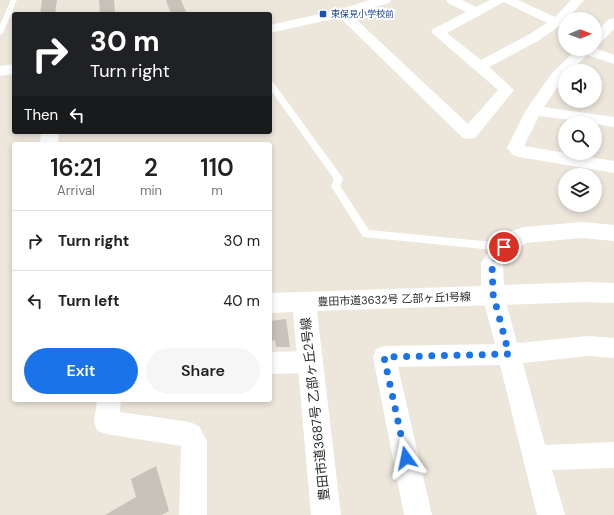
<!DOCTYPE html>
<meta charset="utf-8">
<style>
body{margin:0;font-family:"DM Sans","Noto Sans JP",sans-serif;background:#f6f6f6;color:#202124;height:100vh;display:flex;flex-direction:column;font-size:15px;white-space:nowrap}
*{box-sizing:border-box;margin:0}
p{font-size:13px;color:#757577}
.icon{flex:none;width:22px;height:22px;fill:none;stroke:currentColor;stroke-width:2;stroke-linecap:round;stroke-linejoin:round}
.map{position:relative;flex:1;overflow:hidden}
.panel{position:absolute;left:12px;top:142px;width:260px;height:260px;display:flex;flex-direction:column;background:#fff;border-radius:4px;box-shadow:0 2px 6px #0003}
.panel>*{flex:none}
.guide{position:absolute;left:12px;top:12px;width:260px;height:122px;border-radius:4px;box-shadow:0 2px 6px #0003;background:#202124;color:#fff;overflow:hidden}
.needle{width:26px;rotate:89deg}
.controls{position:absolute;left:558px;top:12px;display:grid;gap:8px}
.controls a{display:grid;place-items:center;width:44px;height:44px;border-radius:50%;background:#fff;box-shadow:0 2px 6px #0003;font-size:20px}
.pin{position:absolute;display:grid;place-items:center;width:34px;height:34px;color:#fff;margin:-17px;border:2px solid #fff;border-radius:50%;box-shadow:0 1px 4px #0007}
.me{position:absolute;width:44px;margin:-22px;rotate:348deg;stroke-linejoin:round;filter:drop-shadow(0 0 3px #0008)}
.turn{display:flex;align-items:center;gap:14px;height:84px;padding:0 12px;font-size:18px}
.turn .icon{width:52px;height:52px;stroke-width:2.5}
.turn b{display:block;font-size:28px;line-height:34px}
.then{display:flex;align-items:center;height:38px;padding:0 12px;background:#0003;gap:8px;font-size:15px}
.eta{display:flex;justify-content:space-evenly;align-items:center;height:68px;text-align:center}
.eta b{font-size:24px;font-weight:600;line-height:28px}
.primary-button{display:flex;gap:8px;margin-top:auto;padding:8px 12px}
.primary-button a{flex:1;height:46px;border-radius:24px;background:#1a73e8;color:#fff;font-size:16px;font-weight:600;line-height:46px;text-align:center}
.primary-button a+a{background:#f6f6f6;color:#202124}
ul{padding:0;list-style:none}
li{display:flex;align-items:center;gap:12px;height:60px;padding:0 12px;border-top:1px solid #e0e0e0}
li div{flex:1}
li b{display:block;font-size:15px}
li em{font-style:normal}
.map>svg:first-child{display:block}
.building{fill:#c7c3bb}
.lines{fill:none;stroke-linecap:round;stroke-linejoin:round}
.lane{fill:#fff;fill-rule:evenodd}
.street{fill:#fff;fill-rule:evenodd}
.secondary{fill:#fff;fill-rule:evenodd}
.route{stroke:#1a73e8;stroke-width:7;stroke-dasharray:0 12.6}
.transit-dot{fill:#1a4fb4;stroke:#fff;stroke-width:1.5}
.labels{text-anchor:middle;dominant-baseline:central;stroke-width:4;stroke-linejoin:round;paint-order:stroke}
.far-transit-label{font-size:9px;fill:#164399;stroke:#fff;text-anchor:start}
.street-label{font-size:11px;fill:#292929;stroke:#fff}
.near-street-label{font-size:13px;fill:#292929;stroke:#fff}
</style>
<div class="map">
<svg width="614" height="515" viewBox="0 0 614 515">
<rect width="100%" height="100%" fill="#ece6db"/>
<!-- building -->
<path class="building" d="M42,0H57L55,14H40Z
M99,0H114L115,14H100Z
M166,0H181L187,14H171Z
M286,319L290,347H276L275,340L270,341V321Z
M156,466L169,511L162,515H105L136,497L131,479Z"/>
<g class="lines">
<!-- lane -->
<path class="lane" d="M11,0H17L3,33L0,35V25Z
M270,82H273L342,177L343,179L340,186L369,230L504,243L507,244L509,247L507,250L504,251L363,237L331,186L334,179L270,89Z"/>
<!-- street -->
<path class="street" d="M446,0H462L476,7L490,0H518L555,17L571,0H584L568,19H565V22L538,41L489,67L514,90L475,138L469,139L463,138L335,13L336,10H346L468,124L498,90L431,32L433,29L466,12L448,3ZM504,2L547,23L528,35L481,60L447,33Z
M614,18V29L600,43L595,44V33L609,19Z
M595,48L614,55V64L587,55L570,71H565V76L544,107L614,117V127L595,124V123L539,116L524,146L614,161V173L519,157L513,155L507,148L526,110L552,73L577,49Z
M493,286L500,289L504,295L517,343L589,336L614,338V358L589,356L523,363L545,445L614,442V468L552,470L565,515H537L500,365L398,367L432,515H404L373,357L376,349L384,346L495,344L482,295L486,289Z
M310,351L318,354L322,362L318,370L310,373L270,374V352Z
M97,400H121L120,412L190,422L199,426L207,441V515H179L181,446L106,434L97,431L94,422Z"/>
<!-- secondary -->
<path class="secondary" d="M369,0H391L389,3L346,16L270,33V25L338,10Z
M14,64V74L0,76V66Z
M41,132H59L58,144H40Z
M582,222L614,225V241L582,238L526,243L512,253L503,265L504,285L587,282L614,283V303L587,302L317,311L341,515H311L293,312L270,313V293L481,286V263L496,241L506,233L524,227Z"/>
</g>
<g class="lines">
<!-- route -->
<path class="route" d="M406,458L384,357L509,354L493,294L492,263L504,247"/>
</g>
<!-- markers -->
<rect class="transit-dot" x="319" y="10" width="8" height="8" rx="2"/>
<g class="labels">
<!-- far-transit labels -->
<g class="far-transit-label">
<text x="331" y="14">東保見小学校前</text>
</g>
<!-- street labels -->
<g class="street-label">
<text transform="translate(394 299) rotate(-2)">豊田市道3632号 乙部ヶ丘1号線</text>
</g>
<!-- near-street labels -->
<g class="near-street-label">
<text transform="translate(315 409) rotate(-96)">豊田市道3687号 乙部ヶ丘2号線</text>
</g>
</g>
</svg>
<div class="controls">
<a><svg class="needle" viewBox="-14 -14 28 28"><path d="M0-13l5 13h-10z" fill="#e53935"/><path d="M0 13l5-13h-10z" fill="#757577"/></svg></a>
<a><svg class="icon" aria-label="sound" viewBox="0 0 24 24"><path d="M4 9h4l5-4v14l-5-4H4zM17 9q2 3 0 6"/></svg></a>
<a><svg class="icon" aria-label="search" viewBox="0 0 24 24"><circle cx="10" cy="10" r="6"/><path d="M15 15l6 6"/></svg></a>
<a><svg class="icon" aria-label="layers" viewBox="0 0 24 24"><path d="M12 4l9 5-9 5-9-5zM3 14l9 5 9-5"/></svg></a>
</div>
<div class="pin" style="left:504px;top:247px;background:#d93025"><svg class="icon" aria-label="arrive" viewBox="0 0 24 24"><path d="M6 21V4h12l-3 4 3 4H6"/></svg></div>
<svg class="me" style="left:406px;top:458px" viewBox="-20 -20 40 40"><path d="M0-17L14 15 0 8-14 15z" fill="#1a73e8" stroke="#fff" stroke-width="4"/></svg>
<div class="guide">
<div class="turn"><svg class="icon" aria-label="right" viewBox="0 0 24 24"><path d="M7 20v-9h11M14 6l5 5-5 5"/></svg><div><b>30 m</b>Turn right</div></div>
<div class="then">Then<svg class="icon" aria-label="left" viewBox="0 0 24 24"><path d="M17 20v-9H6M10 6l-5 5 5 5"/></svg></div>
</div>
<section class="panel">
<div class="eta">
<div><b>16:21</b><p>Arrival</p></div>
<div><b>2</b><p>min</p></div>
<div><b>110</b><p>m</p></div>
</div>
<ul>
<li><svg class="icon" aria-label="right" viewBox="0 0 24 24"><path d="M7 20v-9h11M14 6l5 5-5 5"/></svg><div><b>Turn right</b></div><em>30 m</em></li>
<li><svg class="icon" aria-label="left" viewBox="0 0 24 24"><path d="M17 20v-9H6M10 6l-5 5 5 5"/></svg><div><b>Turn left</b></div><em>40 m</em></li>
</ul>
<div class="primary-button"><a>Exit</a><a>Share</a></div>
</section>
</div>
